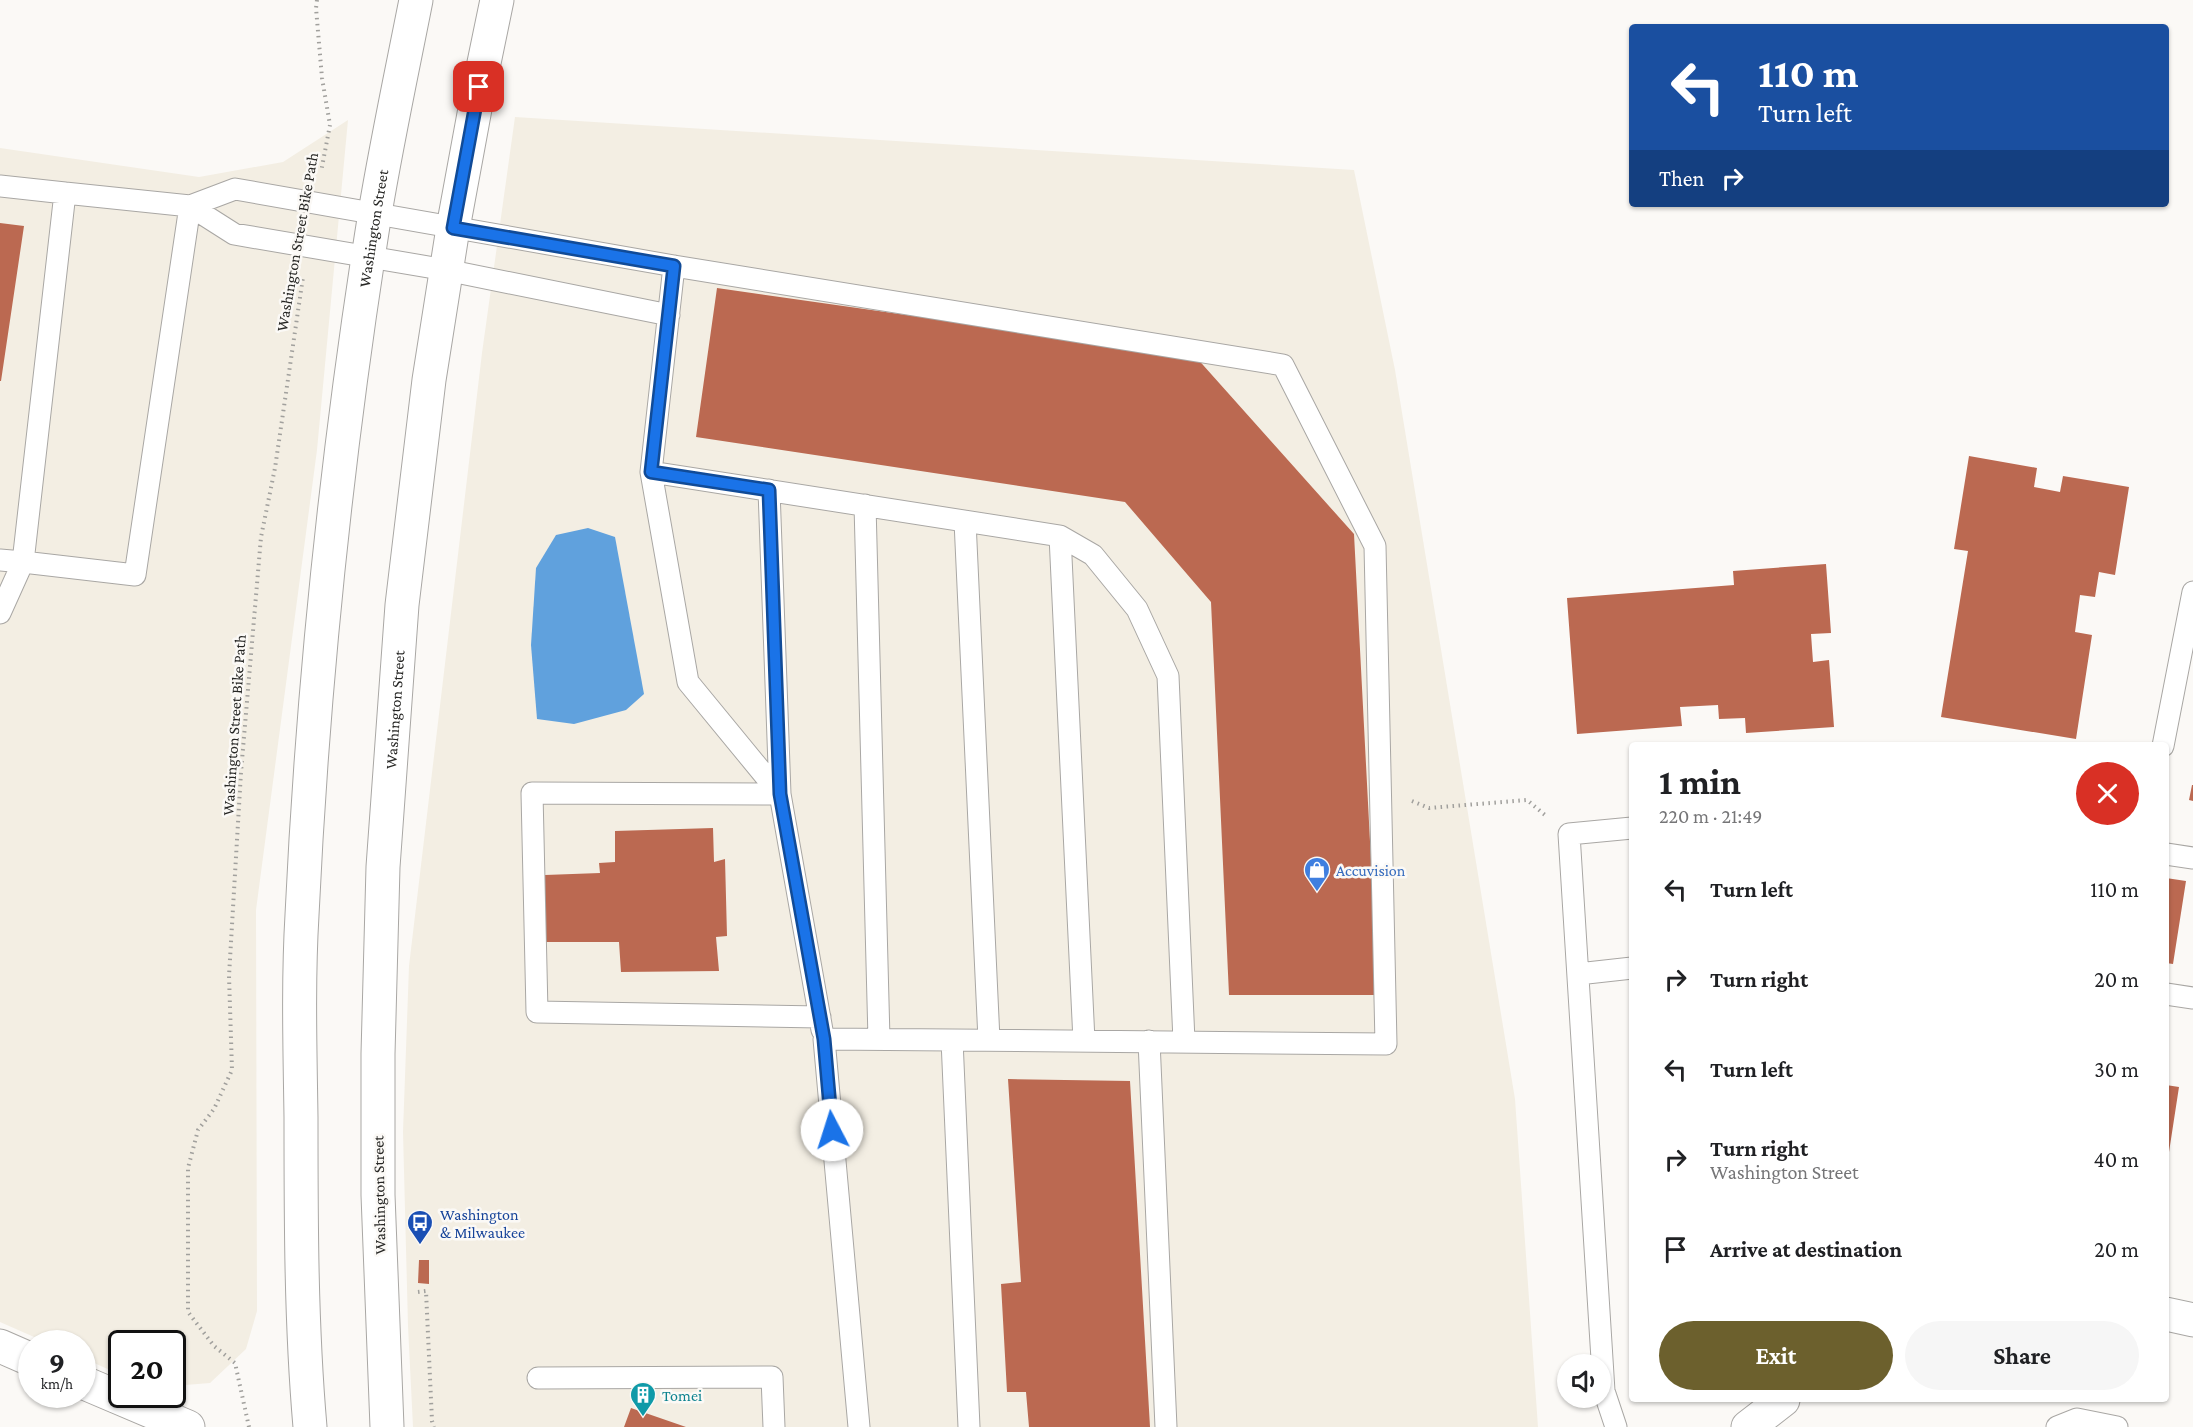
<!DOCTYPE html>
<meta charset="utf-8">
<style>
body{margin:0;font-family:"Crimson Pro",serif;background:#f6f6f6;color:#202124;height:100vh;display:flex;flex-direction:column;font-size:22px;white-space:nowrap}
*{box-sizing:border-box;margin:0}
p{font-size:20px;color:#757577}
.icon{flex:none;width:33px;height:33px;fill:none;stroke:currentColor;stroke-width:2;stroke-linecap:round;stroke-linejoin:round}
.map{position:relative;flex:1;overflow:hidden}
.sheet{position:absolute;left:1629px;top:742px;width:540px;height:660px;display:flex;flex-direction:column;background:#fff;border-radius:6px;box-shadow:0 2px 4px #0004}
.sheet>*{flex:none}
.hud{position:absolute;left:1629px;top:24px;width:540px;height:183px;border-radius:6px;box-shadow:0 2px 4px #0004;background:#1a4fa0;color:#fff;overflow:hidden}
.buttons{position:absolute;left:1557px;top:1354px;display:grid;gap:12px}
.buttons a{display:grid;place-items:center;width:54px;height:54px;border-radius:50%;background:#fff;box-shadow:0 2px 4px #0004;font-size:30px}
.speed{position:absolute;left:18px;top:1330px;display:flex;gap:12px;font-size:30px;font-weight:700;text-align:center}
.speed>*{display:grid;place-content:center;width:78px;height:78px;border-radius:50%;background:#fff;box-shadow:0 2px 4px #0004;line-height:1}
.speed small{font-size:15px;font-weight:400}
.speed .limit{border:3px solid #111;border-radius:9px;background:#fff;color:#111}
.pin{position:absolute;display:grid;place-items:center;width:51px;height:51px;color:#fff;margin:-26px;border-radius:12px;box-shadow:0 3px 9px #0006}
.me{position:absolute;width:66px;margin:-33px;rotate:355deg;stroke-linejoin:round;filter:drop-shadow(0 0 4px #0008)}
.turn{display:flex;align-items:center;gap:21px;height:126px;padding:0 30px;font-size:27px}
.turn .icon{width:78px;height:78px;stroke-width:2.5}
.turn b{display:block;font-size:42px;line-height:51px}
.then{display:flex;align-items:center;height:57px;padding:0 30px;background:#0003;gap:12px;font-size:22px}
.round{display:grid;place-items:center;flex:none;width:63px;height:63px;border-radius:32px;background:#f6f6f6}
.headline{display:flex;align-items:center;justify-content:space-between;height:102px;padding:0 30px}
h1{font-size:36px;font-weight:700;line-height:45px}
.action{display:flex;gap:12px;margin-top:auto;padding:12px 30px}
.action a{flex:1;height:69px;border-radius:36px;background:#6c602d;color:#fff;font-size:24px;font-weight:700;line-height:69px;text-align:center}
.action a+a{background:#f6f6f6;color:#202124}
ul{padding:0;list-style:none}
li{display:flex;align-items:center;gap:18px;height:90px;padding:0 30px}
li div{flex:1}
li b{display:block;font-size:22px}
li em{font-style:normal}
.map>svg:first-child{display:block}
.built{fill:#f3eee3}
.water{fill:#60a1dd}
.building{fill:#bb6951}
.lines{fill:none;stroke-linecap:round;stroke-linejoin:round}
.service-casing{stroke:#a9a7a4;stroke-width:23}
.minor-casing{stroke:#a9a7a4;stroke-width:35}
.secondary-casing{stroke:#a9a7a4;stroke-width:35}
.primary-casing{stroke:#a9a7a4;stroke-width:35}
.path{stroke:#a1a09d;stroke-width:4;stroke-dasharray:1.5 4.5;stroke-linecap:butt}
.service{stroke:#fff;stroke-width:21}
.minor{stroke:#fff;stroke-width:33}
.secondary{stroke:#fff;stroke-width:33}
.primary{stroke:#fff;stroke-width:33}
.route-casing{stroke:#114b97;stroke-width:15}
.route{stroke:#1a73e8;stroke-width:10}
.labels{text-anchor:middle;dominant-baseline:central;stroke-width:5;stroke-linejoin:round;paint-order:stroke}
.street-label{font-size:16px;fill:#262624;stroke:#fbf9f6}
.shop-label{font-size:16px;fill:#366cbe;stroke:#fbf9f6;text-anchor:start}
.transit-label{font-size:16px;fill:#164399;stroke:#fbf9f6;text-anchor:start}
.culture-label{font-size:16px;fill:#0d838f;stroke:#fbf9f6;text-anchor:start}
</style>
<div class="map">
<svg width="2193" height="1427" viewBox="0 0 2193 1427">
<rect width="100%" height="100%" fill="#fbf9f6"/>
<!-- built -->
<path class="built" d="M515,117L1354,170L1395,370L1515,1099L1538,1427H413L408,1326L403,1132L409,966L482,353Z
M348,120L317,450L256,910L257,1311L246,1349L210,1383L173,1386L172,1344H122L121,1375L83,1358L82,1344H50L0,1322V148L199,177L283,162Z"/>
<!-- water -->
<path class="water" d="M588,528L615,537L644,694L626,710L574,724L537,719L531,645L536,568L556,535Z"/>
<!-- building -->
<path class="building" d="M0,223L24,226L1,381H0Z
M717,288L1195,356L1354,534L1378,995H1229L1211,602L1125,502L696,437Z
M1969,456L2037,468L2034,487L2060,492L2063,476L2129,487L2115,575L2099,572L2095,597L2080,595L2075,632L2092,635L2076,739L1941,717L1968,551L1954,549Z
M1826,564L1831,633L1811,634L1813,662L1829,660L1834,727L1746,733L1745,718L1719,719L1718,705L1680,707L1682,726L1577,734L1567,598L1734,585L1733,571Z
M2192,785H2193V801L2189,800Z
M713,828L714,862L725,859L727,936L716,937L719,971L621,972L619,942H545V875L600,873L599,863L615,862V831Z
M2166,878L2186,881L2173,964L2166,963Z
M1008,1079L1130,1081L1150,1427H1029L1026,1392H1007L1001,1284L1021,1282Z
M2166,1085L2179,1087L2167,1165H2166Z
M419,1260H429V1284L418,1283Z
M631,1408L686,1427H624Z"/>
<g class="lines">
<defs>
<path id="service" d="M0,186L65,193L23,562L135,575L190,206
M65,193L190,206L234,234L446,270L669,315
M190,206L235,189L674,266L1283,365L1375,546L1386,1044L952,1040
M674,266L651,472L688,682L780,794
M651,472L1060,536L1093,555L1137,609L1168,676L1184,1041
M769,490L780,794L822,1030
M865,505L879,1039
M965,521L989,1040
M1060,536L1084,1041
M0,560L23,562L0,613
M2163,746L2193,592
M780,794L532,793L537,1012L820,1017
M2166,854L2193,858
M1578,974L1632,968
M2166,994L2193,998
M1149,1041L1166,1427
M538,1378L772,1377L774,1427
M859,1427L824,1039L952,1040L969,1427
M1616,1427L1604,1391L1569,834L1632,828
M2057,1427L2077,1419L2117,1427"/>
<path id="minor" d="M2166,1314L2193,1320
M1748,1427L1783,1400"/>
<g id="secondary">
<path id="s1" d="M310,1427C301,1324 301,1220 301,1117C300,1050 298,982 302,915C313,680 338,445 375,213C387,141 402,71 416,0"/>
<path id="s2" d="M387,1427L378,1195V1054L383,867L402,605L429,380L453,228L479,87L497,0"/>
</g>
<path id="primary" d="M0,1346L32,1360
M82,1382L188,1427"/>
</defs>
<!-- service casing -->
<use href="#service" class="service-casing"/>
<!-- minor casing -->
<use href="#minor" class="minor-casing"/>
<!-- secondary casing -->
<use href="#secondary" class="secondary-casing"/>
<!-- primary casing -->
<use href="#primary" class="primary-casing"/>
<!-- path -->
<path class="path" d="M317,0L316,8L322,78L330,125L321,172
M1412,801L1429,808L1527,800L1545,815
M418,1292L426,1291L432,1421L434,1427
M249,1427L235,1363L214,1346L188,1312V1168L198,1130L214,1109L232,1070L229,976L241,772L261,537L275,468L303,277"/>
<!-- service -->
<use href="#service" class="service"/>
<!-- minor -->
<use href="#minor" class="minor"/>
<!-- secondary -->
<use href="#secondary" class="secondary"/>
<!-- primary -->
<use href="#primary" class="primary"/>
</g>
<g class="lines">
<defs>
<path id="route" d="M479,87L453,228L674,266L651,472L769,490L780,794L824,1039L832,1130"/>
</defs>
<!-- route casing -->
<use href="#route" class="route-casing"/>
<!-- route -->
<use href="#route" class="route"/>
</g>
<!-- icons -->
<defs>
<symbol id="shop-pin" viewBox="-11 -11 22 30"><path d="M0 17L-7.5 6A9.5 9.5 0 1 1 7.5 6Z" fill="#3f7fe0" stroke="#fbf9f6"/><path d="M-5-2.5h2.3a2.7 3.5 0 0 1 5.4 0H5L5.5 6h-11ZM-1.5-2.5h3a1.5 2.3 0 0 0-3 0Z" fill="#fff"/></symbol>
<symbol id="bus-pin" viewBox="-11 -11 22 30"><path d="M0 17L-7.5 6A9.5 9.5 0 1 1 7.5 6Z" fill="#1a4fb4" stroke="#fbf9f6"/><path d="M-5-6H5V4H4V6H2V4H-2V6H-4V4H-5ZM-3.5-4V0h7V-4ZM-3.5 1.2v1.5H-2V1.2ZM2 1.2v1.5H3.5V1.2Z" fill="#fff"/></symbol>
<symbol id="building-pin" viewBox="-11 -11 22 30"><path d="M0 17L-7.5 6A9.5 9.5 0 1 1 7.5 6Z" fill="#0f9aa8" stroke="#fbf9f6"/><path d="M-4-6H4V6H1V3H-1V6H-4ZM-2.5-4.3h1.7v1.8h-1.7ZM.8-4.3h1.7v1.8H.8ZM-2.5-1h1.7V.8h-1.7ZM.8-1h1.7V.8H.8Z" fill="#fff"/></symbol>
</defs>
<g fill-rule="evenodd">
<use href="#shop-pin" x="1302" y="855" width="30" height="40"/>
<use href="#bus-pin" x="405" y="1208" width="30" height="40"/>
<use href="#building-pin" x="628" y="1380" width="30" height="40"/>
</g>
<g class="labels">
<!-- street labels -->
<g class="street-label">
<text stroke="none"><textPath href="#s1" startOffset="1203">Washington Street</textPath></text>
<text transform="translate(297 242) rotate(-80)">Washington Street Bike Path</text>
<text stroke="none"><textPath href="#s2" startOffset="718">Washington Street</textPath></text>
<text transform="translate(234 725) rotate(-86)">Washington Street Bike Path</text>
<text transform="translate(379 1195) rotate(-91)">Washington Street</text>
</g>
<!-- shop labels -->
<g class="shop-label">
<text x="1336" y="870">Accuvision</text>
</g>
<!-- transit labels -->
<g class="transit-label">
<text x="440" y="1214">Washington<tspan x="440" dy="18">&amp; Milwaukee</tspan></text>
</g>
<!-- culture labels -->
<g class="culture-label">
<text x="662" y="1395">Tomei</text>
</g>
</g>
</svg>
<div class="buttons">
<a><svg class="icon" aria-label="sound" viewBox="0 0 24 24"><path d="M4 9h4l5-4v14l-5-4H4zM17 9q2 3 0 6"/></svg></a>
</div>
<div class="speed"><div>9<small>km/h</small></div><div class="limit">20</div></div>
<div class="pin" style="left:479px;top:87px;background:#d93025"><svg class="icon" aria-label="arrive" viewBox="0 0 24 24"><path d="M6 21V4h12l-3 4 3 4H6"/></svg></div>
<svg class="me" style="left:832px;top:1130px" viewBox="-20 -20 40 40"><circle r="19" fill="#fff"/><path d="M0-13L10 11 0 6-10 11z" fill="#1a73e8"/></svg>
<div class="hud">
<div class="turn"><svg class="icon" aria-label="left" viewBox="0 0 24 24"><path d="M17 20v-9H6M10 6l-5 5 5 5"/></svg><div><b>110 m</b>Turn left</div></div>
<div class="then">Then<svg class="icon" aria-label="right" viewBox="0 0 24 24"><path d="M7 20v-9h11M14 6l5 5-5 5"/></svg></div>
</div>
<section class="sheet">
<div class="headline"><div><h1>1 min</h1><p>220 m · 21:49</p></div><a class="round" style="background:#d93025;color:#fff"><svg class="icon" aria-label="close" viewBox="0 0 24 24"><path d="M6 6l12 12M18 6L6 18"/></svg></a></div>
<ul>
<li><svg class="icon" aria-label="left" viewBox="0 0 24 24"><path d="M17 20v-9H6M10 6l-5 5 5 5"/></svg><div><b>Turn left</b></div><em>110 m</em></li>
<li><svg class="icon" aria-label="right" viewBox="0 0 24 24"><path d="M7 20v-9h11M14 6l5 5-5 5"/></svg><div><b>Turn right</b></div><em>20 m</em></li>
<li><svg class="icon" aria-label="left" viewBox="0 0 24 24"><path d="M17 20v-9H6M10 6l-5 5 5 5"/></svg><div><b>Turn left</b></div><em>30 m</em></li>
<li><svg class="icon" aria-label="right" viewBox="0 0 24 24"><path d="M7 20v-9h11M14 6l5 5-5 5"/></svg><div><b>Turn right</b><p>Washington Street</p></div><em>40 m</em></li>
<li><svg class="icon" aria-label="arrive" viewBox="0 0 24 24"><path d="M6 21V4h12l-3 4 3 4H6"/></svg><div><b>Arrive at destination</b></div><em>20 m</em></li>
</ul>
<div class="action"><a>Exit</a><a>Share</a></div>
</section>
</div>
